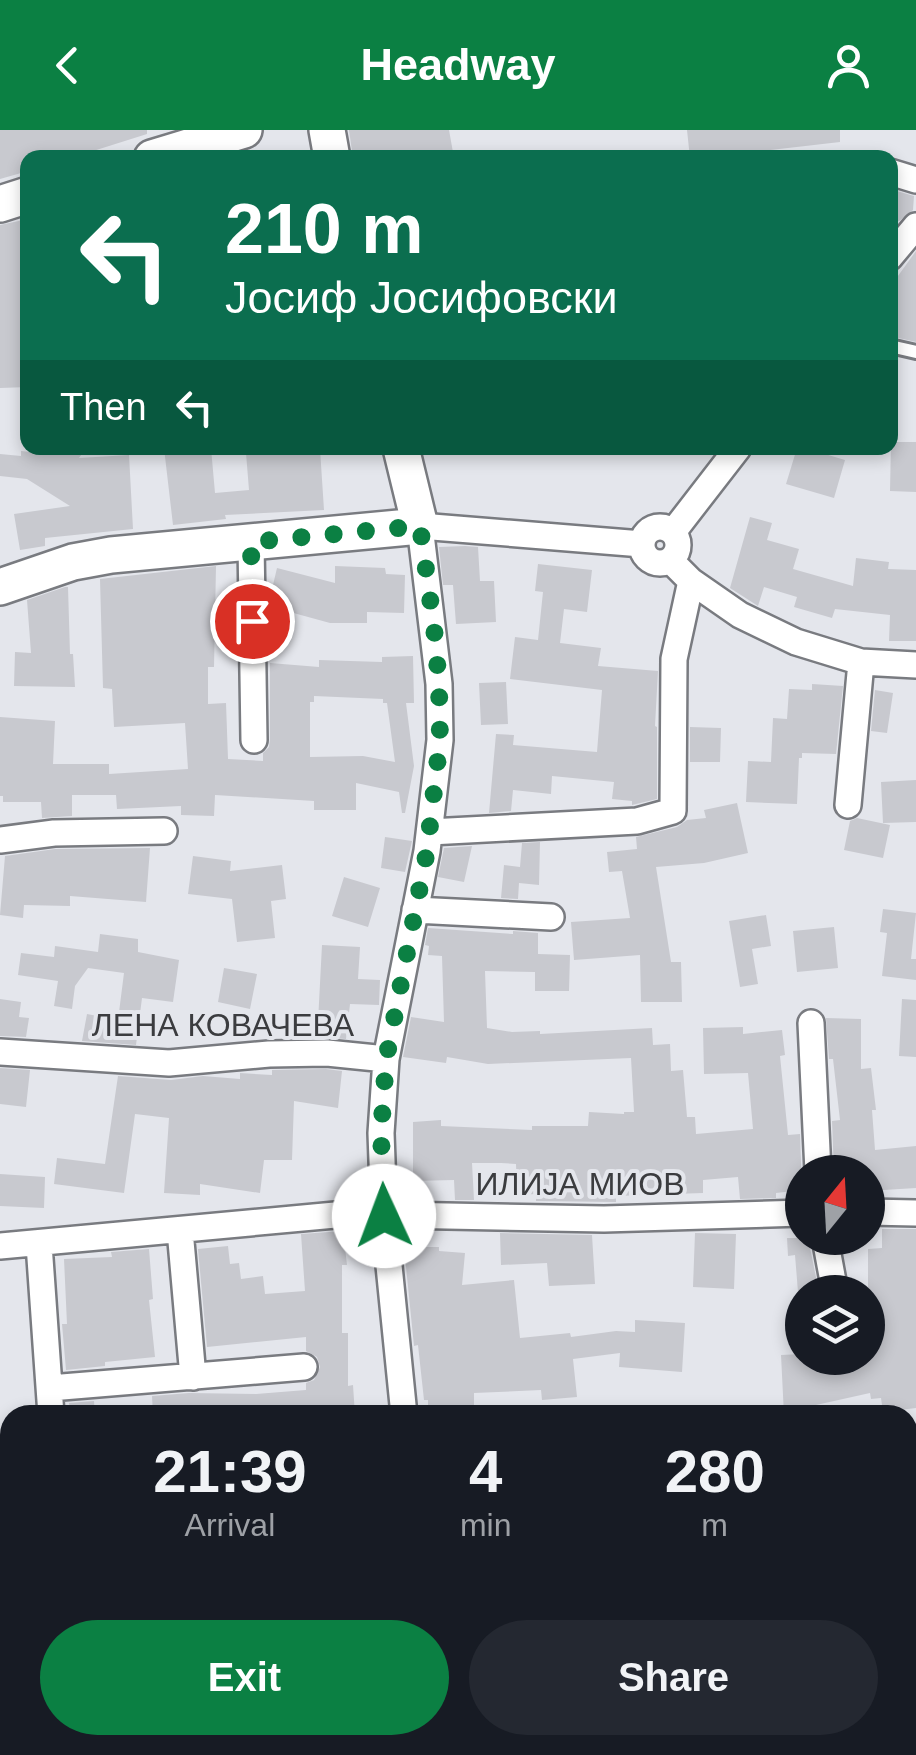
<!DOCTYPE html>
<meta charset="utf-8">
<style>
body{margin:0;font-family:Helvetica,sans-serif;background:#242831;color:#f1f3f6;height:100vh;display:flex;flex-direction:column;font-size:38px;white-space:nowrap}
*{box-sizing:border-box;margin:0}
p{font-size:32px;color:#9ea1a6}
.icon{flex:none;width:55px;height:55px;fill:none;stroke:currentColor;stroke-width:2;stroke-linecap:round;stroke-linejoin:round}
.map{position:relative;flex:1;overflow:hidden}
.panel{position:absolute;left:0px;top:1275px;width:918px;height:350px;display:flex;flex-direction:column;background:#171b24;border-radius:30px 30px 0 0;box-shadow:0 5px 15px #0003}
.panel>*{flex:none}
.hud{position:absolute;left:20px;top:20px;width:878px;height:305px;border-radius:20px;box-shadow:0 5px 15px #0003;background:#0b6e4f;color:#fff;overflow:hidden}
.needle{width:65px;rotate:18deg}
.fabs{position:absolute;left:785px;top:1025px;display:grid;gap:20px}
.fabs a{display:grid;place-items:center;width:100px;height:100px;border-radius:50%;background:#171b24;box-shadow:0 5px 15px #0003;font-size:50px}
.pin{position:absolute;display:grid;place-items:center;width:85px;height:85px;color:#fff;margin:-42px;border:5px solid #fff;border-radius:50%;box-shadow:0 2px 10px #0007}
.me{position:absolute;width:110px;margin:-55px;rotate:358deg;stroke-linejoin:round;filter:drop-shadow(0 0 8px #0008)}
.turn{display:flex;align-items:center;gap:35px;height:210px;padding:0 40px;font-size:45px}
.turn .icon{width:130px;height:130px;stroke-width:2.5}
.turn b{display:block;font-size:70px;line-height:85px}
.then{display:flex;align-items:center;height:95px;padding:0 40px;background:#0003;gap:20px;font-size:38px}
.eta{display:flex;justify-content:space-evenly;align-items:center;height:170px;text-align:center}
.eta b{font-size:60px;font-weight:700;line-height:70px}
.button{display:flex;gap:20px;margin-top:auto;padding:20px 40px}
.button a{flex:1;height:115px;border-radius:60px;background:#0b8043;color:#fff;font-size:40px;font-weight:700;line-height:115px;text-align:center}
.button a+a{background:#242831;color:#f1f3f6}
header{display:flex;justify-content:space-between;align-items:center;height:130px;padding:0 40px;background:#0b8043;color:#fff;font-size:45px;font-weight:700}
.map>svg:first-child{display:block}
.building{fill:#c8c9cf;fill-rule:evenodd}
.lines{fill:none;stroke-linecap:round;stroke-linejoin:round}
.service-casing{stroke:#797b80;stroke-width:18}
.minor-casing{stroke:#797b80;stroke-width:30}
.secondary-casing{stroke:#797b80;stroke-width:40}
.service{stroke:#fff;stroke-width:12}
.minor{stroke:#fff;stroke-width:25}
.secondary{stroke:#fff;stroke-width:35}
.route{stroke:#0b8043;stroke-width:18;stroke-dasharray:0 32.4}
.labels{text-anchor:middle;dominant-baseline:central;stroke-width:8;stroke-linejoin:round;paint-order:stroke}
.street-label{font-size:32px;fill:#3b3c3f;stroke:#e4e6ec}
</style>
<header><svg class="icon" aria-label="back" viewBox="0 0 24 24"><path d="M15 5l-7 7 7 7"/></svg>Headway<svg class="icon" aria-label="person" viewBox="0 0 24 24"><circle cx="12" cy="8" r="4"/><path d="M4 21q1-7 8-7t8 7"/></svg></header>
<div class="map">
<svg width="916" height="1625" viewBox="0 0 916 1625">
<rect width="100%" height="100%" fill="#e4e6ec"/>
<!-- building -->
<path class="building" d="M0,0H147V4L71,28H28V41L0,49Z
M349,0H449L454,28H353Z
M687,0H840V12L753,22V28H690Z
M890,59L914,66L913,80L899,91H890Z
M28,89V257L0,258V95Z
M916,121V212L890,206V157Z
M891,312H916V362L890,361Z
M43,318H86L79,328L129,325L133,399L45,408V416L20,420L14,384L70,376L27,349L0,346V324L21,326V321L40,323Z
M164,318H211L215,363L249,360L246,323L320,319L324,380L225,385L226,389L173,395Z
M797,318H805L845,330L834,368L786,354Z
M750,387L772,393L767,410L799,419L793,439L853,456L856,428L889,432L888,439L916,440V511H889L890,485L835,479L832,488L794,477L797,467L764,457L758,476L730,458Z
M465,416L478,417L480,451H494L496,492L456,494L453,455H443L439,417Z
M538,434L592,440L587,482L564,479L560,513L601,518L598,536L658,541L655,596L657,597V669L632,675V671L612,669L614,652L552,646L551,664L513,660L511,681L489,683L496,604L514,605L513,615L597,622L602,560L510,549L515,507L538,510L543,462L535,461Z
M216,436L214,537H208V574L226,573L228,629L263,631V623L269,617L270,610V533L319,537V530L382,532V527L413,526L414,573H406L414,636L405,683H402L399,662L356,653V680H314V671L215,665L214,686L181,685V676L117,679L116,665H72V686L42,688L41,672H3V666H0V587L55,591L53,634H109V644L188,639L185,593L114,597L112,559L103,558L100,449ZM314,566L383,569V573H387L395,632L363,626L310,627V572H314Z
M335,436L385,438L386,444L405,445L404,483L367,482V493H330L268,476L277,438L335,453Z
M65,457H68L70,524H73L75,557L14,556L15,522L31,523L27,470Z
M506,552L508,594L481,595L479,553Z
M812,554L843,556L836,624L802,623V628H799L797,674L746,672L748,631L771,632L773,588L787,589L789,559L812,560Z
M875,560L893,563L887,603L871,601Z
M690,597L721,598L720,632H690Z
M916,650V692L883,693L881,652Z
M737,673L748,723L704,733L656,737L671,832H681L682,872H641L640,825L574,830L571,792L630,788L622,741L609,742L607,722L637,719L636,707L677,697L687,690L706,688L704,680Z
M857,688L890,695L883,728L844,720L850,691Z
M385,707L412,711L405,742L381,738Z
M540,712L539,755L519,753L518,769L501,768L504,735L520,737L522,713Z
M472,716L464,752L438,747L444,718Z
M150,718L146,772L70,766V776L24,775L23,788L0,785L5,726L55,719Z
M193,726L231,731L230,741L282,735L286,769L271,771L275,808L237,812L232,769L188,764Z
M344,747L380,758L368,797L332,786Z
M883,779L916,783L911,829H916V850L882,846L887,803L880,802Z
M766,785L771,816L752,819L758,854L740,857L729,791Z
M834,797L838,838L797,842L793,801Z
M428,798L513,804V801L538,803V824L570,825L569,861H535V842L485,841L487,898L512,902L540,901V904L652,898L653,915L670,914L671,941L683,940L687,987H695L696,1004L753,999L748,943L704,944L703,898L743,897V904L782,900L785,925L780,926L788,1005L800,1004L802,1060L776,1063V1068L740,1069L738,1047L703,1050V1063L616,1066V1072L536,1071V1064L517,1065L516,1034L501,1033H472L474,1070H455L454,1050L413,1051V992L441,990V996L532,1000V996H588L589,982L624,984V982H634L631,928L488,934L447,927L446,933L403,927L411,887L444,892L442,826L428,825L429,816L425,815Z
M100,804L138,809V822L179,830L173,872L142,868L136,915L82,911L87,884L118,890L124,843L88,838L75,856L72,879L54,876L58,851L18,845L21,823L54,827L55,816L98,822Z
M322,815L360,817L358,849L380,850L379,875L350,874L346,909L315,907L318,892Z
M224,838L257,844L250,879L218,872Z
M0,869L21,872L19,887L29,888L26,907L0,906Z
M902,869L916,870V927L899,926Z
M826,888L861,889V939L871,938L876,980H872L875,1020L916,1016V1058L868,1061V1042H834L832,991L840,990L833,929H829Z
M0,938L30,940L26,977L0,974Z
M326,939L342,941L338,978L294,971L292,1030H264L260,1063L200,1054V1065L164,1063L169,988L135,984L124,1063L54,1054L57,1028L105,1034L118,946L171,950L203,946L240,949V943L272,945V940Z
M0,1044L45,1047L44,1078L0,1076Z
M399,1054H421V1069H400Z
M882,1099H916V1278L883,1282L881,1268L871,1269L870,1263L816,1275V1285H784L781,1225L802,1224V1228H816V1237L868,1228V1119L882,1118Z
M343,1101L347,1135H342V1203H348V1256L353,1255L355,1285H153L152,1266L189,1263L256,1264L306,1260V1253L314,1250L320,1237L317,1227L306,1221V1207L207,1217L198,1119L228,1116L230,1134L239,1133L241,1149L263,1146L265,1164L305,1161L301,1104Z
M500,1103L592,1105L595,1154L549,1156L547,1133L501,1135Z
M695,1103L736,1104L734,1159L693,1157Z
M787,1108H808L819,1162H798L795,1125L788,1126Z
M404,1117H439V1121L465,1123L462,1155L514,1150L520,1208L570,1203L571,1207L616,1201L635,1202V1190L685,1193L682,1242L619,1237L620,1223L573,1229L577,1267L542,1270L541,1260L474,1263V1285H428V1270H424L418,1215L414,1216Z
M149,1119L153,1169L149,1170L155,1227L105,1232V1236L66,1240L62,1194H67L64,1129L112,1127L111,1122Z
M94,1271L95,1285H71L69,1273Z"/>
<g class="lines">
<defs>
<path id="service" d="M890,216L916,222"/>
<path id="minor" d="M890,42L916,50
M890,127L916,96
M642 415a18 18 0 1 1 36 0a18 18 0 1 1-36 0Z
M673,402L738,318
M251,412L254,610
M670,430L691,451L740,485L796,512L861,532L916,535
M848,675L861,532
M430,702L637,691L673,681L674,529L691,451
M0,710L54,703L164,701
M415,780L551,787
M811,893L818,1042
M0,922L169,933L269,924L327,923L386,929
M868,1082L916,1083
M180,1100L193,1247
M825,1108L835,1162
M39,1114L51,1285
M0,1116L346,1084L604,1089L802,1083
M50,1258L304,1237
M404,1285L384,1086L381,1003L386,929L427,721L440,610L439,554L420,396L642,414
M0,1440L10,1442"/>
<path id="secondary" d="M327,0L332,28
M152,28L244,0
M0,74L28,65
M0,457L73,432L111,425L420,396L401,318"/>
</defs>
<!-- service casing -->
<use href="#service" class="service-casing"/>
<!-- minor casing -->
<use href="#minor" class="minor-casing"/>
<!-- secondary casing -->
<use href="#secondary" class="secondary-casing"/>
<!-- service -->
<use href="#service" class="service"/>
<!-- minor -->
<use href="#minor" class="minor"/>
<!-- secondary -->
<use href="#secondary" class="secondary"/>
</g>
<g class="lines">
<!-- route -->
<path class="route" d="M252,491L251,412L420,396L434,497L439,554L440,610L427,721L386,930L381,1003L384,1086"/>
</g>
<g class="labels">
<!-- street labels -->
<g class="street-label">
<text x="223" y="895">ЛЕНА КОВАЧЕВА</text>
<text x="580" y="1054">ИЛИЈА МИОВ</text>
</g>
</g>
</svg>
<div class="fabs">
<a><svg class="needle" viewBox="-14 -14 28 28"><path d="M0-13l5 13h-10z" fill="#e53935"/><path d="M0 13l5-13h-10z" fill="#9ea1a6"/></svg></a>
<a><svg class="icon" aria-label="layers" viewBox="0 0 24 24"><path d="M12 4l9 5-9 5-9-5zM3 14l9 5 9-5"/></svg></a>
</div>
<div class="pin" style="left:252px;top:491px;background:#d93025"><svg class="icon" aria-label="arrive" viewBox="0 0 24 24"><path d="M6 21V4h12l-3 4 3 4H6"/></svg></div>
<svg class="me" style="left:384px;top:1086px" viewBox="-20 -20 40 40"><circle r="19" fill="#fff"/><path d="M0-13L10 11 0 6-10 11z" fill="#0b8043"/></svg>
<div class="hud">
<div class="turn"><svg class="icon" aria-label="left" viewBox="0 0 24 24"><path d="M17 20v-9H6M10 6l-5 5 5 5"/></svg><div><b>210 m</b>Јосиф Јосифовски</div></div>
<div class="then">Then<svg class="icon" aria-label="left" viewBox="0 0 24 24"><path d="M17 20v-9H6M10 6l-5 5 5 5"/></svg></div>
</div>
<section class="panel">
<div class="eta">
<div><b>21:39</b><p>Arrival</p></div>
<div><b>4</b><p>min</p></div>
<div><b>280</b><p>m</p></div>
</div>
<div class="button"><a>Exit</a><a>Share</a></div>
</section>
</div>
